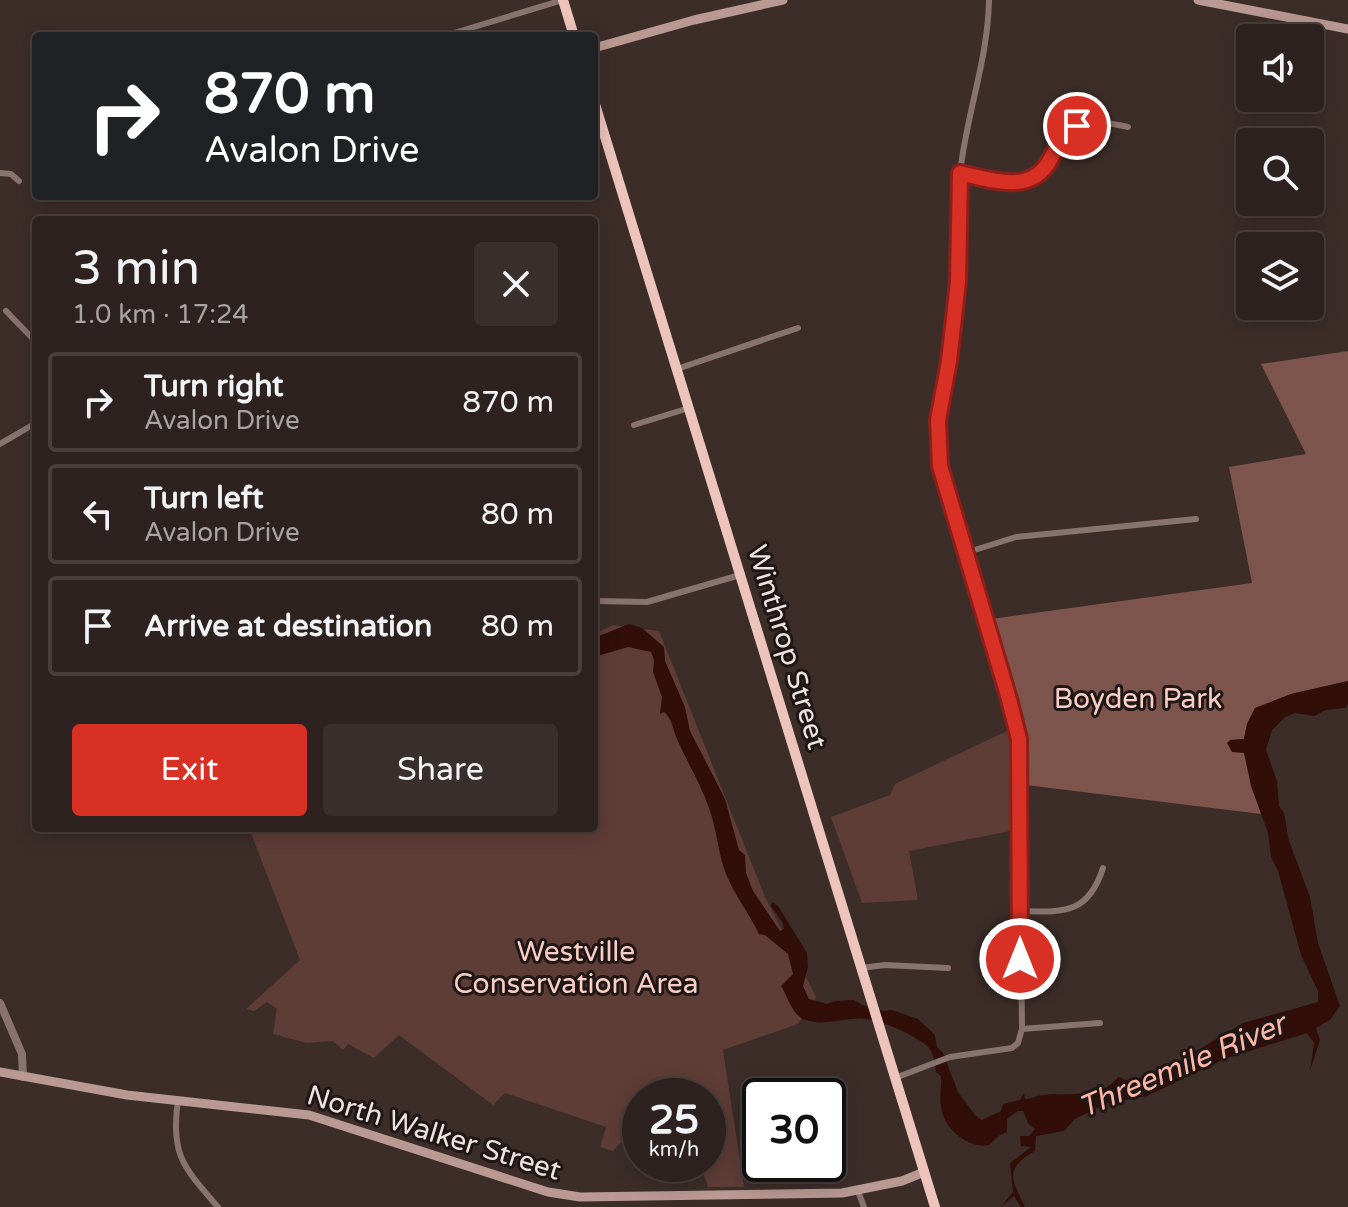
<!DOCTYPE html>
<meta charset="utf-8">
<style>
body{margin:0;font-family:"Varela Round",sans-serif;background:#392f2c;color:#f1f3f6;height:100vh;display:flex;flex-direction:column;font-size:30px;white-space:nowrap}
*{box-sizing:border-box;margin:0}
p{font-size:26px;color:#a7a4a4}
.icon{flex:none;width:44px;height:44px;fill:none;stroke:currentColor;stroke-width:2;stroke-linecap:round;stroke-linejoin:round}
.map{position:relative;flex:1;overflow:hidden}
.side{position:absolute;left:32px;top:216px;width:566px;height:616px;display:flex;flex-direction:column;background:#2d221f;border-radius:8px;box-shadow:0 4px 20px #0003,0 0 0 2px #483f3d}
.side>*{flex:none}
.hud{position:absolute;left:32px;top:32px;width:566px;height:168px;border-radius:8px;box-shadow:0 4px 20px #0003,0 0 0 2px #483f3d;background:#202124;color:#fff;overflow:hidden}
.buttons{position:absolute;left:1236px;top:24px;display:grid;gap:16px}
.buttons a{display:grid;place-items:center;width:88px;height:88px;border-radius:8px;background:#2d221f;box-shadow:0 4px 20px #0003,0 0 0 2px #483f3d;font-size:40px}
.speed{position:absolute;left:622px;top:1078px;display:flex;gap:16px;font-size:40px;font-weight:700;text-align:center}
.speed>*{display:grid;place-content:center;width:104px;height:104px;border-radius:50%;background:#2d221f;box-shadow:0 4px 20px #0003,0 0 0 2px #483f3d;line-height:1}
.speed small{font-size:20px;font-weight:400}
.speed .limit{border:4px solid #111;border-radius:12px;background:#fff;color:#111}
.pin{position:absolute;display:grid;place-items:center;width:68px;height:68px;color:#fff;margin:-34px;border:4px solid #fff;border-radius:50%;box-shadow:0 2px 8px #0007}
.me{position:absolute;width:88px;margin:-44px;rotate:0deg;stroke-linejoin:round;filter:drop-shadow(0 0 6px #0008)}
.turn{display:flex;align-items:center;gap:28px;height:168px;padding:0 40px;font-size:36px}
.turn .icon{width:104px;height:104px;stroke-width:2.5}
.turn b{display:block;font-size:56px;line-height:68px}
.round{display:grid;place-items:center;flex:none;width:84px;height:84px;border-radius:8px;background:#392f2c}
.summary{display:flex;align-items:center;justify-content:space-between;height:136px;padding:0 40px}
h1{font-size:48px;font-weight:600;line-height:60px}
.action{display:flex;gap:16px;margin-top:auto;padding:16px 40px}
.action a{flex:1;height:92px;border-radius:8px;background:#d93025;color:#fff;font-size:32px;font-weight:600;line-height:92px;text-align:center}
.action a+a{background:#392f2c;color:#f1f3f6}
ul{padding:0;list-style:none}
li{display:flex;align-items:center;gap:24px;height:100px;margin:0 16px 12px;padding:0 24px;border:4px solid #483f3d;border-radius:8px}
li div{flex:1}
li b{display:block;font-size:30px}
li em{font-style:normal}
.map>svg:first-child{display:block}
.green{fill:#5e3d36}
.forest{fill:#7e554c}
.water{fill:#310e08}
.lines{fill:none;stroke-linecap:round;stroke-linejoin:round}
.minor{stroke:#88736f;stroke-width:6}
.tertiary{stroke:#88736f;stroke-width:8}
.secondary{stroke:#b99992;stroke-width:9}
.trunk{stroke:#ecc4bc;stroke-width:10}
.route-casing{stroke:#8d1f18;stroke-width:20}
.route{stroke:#d93025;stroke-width:14}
.labels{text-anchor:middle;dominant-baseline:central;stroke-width:6;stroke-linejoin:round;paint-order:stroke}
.street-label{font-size:28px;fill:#eee3e1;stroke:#1e1715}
.park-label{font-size:28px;fill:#fbcec5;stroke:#1e1715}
.water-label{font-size:30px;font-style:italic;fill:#ffb6a7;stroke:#1e1715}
</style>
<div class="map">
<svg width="1348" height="1207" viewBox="0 0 1348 1207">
<rect width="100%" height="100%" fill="#3c2d29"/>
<!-- green -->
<path class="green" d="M613,625L659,631L765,897L816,997L798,1024L723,1050L744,1187H708L700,1164H708V1096H640V1121L613,1151L600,1147L606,1127L505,1093L493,1105L399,1035L374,1058L348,1044L343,1050L333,1041L307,1043L273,1034L277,1009L267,1002L254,1011L246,1009L300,960L249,828H594V634Z
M1011,729L1016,830L909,851L918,900L862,903L831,817L890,795L895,784Z"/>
<!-- forest -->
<path class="forest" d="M1348,351V681L1291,694L1255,708L1247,724L1244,739L1230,740L1228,743L1244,753L1261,814L1026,785V738L991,619L1252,583L1229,467L1306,454L1261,364Z"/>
<!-- water -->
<path class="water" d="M629,624L642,628L664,647L665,661L685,707L690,731L725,799L739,850L745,855L746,873L753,891L780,931L784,929L782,922L771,906L772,902L778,906L807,953L808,967L803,986L809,999L827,1004L835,1001L854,1000L862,1005L884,1011L892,1010L918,1019L935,1035L937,1047L943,1053L958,1092L975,1115L982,1120L1001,1111L1003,1104L1020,1100L1024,1093L1025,1099C1032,1099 1037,1095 1044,1095C1069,1092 1101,1100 1118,1077L1126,1080L1157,1075L1243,1023L1318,1002V991L1301,955L1278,871L1271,857L1268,833L1251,786L1244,753L1232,752L1227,743L1230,740L1244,739L1247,724L1255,708L1291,694L1348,681V704L1345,708L1326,710L1314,716L1295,713L1285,717L1272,730L1266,750L1277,781L1279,806L1284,813L1289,841L1310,897L1318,943L1340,1006L1330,1020L1316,1028L1320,1040L1310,1071L1314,1043L1307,1033L1224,1059L1147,1096L1107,1103L1075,1119L1064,1131L1036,1136L1035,1151C1004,1169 1011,1178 1025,1207H1021L1014,1196L1001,1207L1013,1192L1010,1163L1031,1147L1021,1146L1020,1136H1029L1035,1129L1028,1123L1023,1111H1018L1007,1119V1132L1000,1135L989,1145C968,1149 944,1129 941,1107C939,1096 942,1087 941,1076L936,1072C935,1063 934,1055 929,1048C921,1038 881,1020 868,1019C847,1016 825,1027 805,1020C792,1015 787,995 781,986L793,974L788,954L765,935L759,934C749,913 735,896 726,874C718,853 717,830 709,808C701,784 687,762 677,739C672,728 673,720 664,712L660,714L662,697L653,672L654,660L651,652L628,647L594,657V638Z"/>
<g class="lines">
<!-- minor -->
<path class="minor" d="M444,36L563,0
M0,173L11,174L19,181
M960,173C980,177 1006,187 1027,181C1059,173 1054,125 1092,122C1104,121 1117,125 1128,127
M6,311L36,342
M677,369L798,328
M634,425L689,408
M0,444L36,423
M965,553L1016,537L1196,519
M594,601L647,602L740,575
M1020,911C1063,912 1088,915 1103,868
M861,968L885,965L948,968
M1022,1029L1100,1023
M895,1078L950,1057L1012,1048L1018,1043L1022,1029L1019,739L1009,699L940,466C934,416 949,370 955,321C961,272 954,223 960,174C966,115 988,60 989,0
M178,1100C170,1155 184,1168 218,1207
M858,1191L864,1207"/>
<!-- tertiary -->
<path class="tertiary" d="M0,1003L22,1054L23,1077"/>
<!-- secondary -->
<path class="secondary" d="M1198,0L1348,29
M594,48L694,20L783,0
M0,1072L127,1095L309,1115L548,1192L580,1197L842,1193L902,1181L924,1172"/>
<!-- trunk -->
<path class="trunk" d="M563,0L574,36
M594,101L935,1207"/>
</g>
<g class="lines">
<defs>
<path id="route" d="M1020,959L1019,739L1009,699L940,466L938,420L949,361L958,282L960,173C992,180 1031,195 1050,160C1058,146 1063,135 1077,126"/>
</defs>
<!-- route casing -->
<use href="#route" class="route-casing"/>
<!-- route -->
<use href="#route" class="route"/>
</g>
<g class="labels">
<!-- street labels -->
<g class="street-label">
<text transform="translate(787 647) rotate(73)">Winthrop Street</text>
<text transform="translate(434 1133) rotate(17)">North Walker Street</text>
</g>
<!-- park labels -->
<g class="park-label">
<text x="1138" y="699">Boyden Park</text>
<text x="576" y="952">Westville<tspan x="576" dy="32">Conservation Area</tspan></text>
</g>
<!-- water labels -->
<g class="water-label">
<text transform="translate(1182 1066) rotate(-23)">Threemile River</text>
</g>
</g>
</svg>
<div class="buttons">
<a><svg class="icon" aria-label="sound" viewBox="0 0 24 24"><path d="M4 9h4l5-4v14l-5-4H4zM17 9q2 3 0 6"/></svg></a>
<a><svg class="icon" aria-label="search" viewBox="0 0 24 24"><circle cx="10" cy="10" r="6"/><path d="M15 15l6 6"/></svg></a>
<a><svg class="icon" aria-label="layers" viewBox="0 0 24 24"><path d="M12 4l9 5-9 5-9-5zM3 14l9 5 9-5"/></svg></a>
</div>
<div class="speed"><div>25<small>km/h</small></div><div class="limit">30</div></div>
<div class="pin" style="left:1077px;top:126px;background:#d93025"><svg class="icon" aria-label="arrive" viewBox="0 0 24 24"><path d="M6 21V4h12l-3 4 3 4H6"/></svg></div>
<svg class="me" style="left:1020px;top:959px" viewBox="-20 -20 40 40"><circle r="17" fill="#d93025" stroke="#fff" stroke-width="3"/><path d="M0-11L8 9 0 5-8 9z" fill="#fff"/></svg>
<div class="hud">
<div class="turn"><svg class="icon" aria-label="right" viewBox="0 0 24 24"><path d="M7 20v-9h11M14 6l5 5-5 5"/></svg><div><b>870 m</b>Avalon Drive</div></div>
</div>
<section class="side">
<div class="summary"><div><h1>3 min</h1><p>1.0 km · 17:24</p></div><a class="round"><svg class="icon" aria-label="close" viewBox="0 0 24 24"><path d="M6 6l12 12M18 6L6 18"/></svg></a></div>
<ul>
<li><svg class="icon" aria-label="right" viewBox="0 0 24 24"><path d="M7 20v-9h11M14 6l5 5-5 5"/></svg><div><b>Turn right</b><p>Avalon Drive</p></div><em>870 m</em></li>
<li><svg class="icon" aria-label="left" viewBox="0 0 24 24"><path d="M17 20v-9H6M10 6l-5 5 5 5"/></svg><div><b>Turn left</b><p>Avalon Drive</p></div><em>80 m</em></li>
<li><svg class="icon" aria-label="arrive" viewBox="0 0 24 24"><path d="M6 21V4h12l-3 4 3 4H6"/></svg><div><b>Arrive at destination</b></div><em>80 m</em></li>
</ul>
<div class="action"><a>Exit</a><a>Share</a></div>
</section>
</div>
